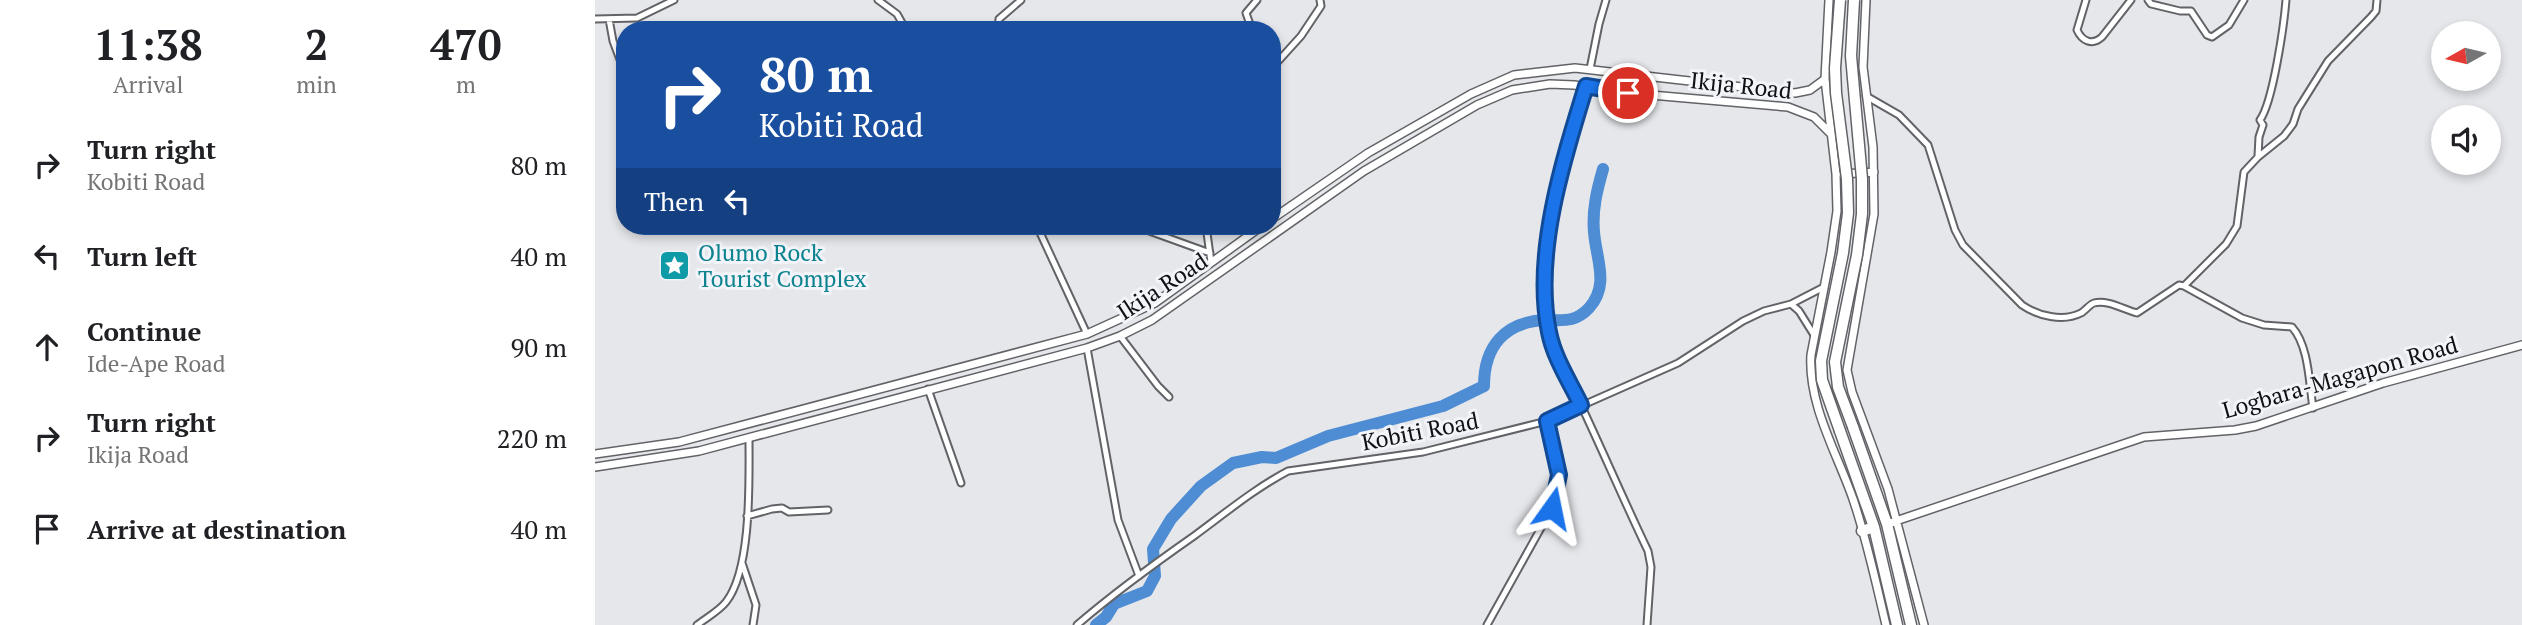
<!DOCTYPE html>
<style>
body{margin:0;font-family:"PT Serif",serif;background:#f2f2f2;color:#202124;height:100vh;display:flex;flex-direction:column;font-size:26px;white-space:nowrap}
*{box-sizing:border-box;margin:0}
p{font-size:23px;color:#757577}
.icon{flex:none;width:38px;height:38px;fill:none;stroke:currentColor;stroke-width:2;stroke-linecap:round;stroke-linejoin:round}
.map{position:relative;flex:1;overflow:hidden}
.drawer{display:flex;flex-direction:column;background:#fff;width:595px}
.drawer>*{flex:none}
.banner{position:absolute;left:21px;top:21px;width:665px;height:214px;border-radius:28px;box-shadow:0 4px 10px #0003;background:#1a4fa0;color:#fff;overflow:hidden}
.needle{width:46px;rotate:262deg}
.tools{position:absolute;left:1836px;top:21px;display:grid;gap:14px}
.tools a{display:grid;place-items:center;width:70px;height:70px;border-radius:50%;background:#fff;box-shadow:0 4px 10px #0003;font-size:35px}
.pin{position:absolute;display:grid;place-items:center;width:60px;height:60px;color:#fff;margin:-30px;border:4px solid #fff;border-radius:50%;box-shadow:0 2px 7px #0007}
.me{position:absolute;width:77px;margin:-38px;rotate:12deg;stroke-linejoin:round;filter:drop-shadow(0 0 5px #0008)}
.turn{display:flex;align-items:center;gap:24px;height:147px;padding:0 28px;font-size:32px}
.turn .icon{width:91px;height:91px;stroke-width:2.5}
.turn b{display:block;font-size:49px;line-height:60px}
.then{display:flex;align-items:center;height:66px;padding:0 28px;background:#0003;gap:14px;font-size:26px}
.eta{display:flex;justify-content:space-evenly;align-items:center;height:119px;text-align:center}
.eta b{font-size:42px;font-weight:800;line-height:49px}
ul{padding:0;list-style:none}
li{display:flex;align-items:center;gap:21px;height:91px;padding:0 28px}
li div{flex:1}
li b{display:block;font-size:26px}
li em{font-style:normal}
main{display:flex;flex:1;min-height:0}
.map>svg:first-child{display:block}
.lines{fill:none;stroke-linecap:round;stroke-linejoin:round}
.river{stroke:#4e8cd3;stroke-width:12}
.minor-casing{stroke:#616367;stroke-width:9}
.tertiary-casing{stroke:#616367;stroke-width:10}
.trunk-casing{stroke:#616367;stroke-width:13}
.minor{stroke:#fff;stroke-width:5}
.tertiary{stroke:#fff;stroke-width:7}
.trunk{stroke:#fff;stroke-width:10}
.trunk-bridge-casing{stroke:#616367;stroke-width:13;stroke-linecap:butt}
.trunk-bridge{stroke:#fff;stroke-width:10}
.route-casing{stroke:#114b97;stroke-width:18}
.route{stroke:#1a73e8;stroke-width:12}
.labels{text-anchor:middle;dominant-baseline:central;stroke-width:6;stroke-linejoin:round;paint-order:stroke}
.street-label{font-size:23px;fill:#101112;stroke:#f2f4f9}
.culture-label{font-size:23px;fill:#0d838f;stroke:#f2f4f9;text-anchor:start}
</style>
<main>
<section class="drawer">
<div class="eta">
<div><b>11:38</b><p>Arrival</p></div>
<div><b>2</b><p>min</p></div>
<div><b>470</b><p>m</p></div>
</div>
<ul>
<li><svg class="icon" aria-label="right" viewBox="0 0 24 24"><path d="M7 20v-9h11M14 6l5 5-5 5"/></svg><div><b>Turn right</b><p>Kobiti Road</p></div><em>80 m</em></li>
<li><svg class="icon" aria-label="left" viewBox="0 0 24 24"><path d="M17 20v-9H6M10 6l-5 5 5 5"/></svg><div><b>Turn left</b></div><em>40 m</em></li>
<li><svg class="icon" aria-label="ahead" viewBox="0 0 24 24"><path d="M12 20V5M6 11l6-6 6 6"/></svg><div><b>Continue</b><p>Ide-Ape Road</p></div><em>90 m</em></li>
<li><svg class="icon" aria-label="right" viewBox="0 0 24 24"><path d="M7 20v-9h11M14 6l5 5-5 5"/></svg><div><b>Turn right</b><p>Ikija Road</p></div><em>220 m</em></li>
<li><svg class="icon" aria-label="arrive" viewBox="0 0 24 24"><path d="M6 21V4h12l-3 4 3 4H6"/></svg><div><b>Arrive at destination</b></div><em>40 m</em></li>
</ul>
</section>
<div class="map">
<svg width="1927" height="625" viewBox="0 0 1927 625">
<rect width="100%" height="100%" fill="#e5e7eb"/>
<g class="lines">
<!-- river -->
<path class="river" d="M501,625L511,617L519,604L552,591L560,576L558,549L576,519L606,486L638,463L667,457L681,458L733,436L848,406L889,386C889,347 909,322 950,320C968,320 980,323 994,308C1015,285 1001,259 999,232C997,210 1002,190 1008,169"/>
<defs>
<path id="minor" d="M283,0L302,14L311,30
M1491,0L1482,30C1487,41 1497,46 1507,37L1536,0
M1553,0L1556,4L1585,11H1596L1612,35L1617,37L1634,25L1649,0
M0,19L42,18L79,0
M14,19L18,41L30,73
M403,30L404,19L426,0
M657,30L651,13L662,0
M677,68L706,36L726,6L725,0
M995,69L1004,24L1011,0
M991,86C968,161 938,253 954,332C959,358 976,382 986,405C1009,454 1030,503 1053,551L1056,567L1052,625
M1271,96L1304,115L1333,145L1360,230L1368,245L1427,305C1443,316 1468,322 1486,313C1490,311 1495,304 1499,303C1512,299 1530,310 1542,313L1584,285L1589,286L1631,244L1642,226L1649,172L1663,157L1689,136L1698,124L1703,109L1733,61L1776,17L1781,11L1782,0
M1663,156L1664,137L1668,125L1665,120C1678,102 1689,25 1691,0
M442,226L492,334
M611,226L616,262
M543,227L615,253
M1589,286L1647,318L1669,325L1697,327C1714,346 1714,383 1718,408
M1196,304L1204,311L1219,335
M525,336L563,386L574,397
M492,348L523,520L544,576
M333,389L366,483
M152,516L177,509L187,508L194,512L233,510
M147,563L161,605L158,625
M102,625C111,618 124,611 131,602C157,569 154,479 154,438
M482,625C519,593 559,564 599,536C629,514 659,489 693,471L828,452L952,421L1083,363L1148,321L1169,311L1196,304L1229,287
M892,625L957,508L964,475L952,421"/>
<path id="tertiary" d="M1234,0L1230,79L1241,174L1242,211L1236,252L1216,355C1213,405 1242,453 1258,499C1272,540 1281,583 1291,625
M1271,0L1268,67L1278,147L1279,214L1252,370L1257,392L1293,489L1329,625
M1248,174L1279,172
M677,219L773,153L876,94L919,75L980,68L1200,93L1215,90L1230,79
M0,454L84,442L492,334L560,303L667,226
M0,467L104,451L492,348L525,336L557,320L769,171L882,105L917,90L955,84L979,85L1033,93L1193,107L1219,117L1235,133
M1292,524L1549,437L1640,430L1661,426L1788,383L1927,345"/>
<path id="trunk" d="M1258,427L1292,524L1316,625
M1245,431L1279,527L1302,625
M1267,531L1279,527"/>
</defs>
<!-- minor casing -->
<use href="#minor" class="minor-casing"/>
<!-- tertiary casing -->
<use href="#tertiary" class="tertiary-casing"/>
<!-- trunk casing -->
<use href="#trunk" class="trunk-casing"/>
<!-- minor -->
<use href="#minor" class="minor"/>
<!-- tertiary -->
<use href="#tertiary" class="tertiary"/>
<!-- trunk -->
<use href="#trunk" class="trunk"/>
<defs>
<path id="trunk-bridge" d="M1258,427L1243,387L1240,362L1262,255L1267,214V179L1256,56L1259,0
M1245,431L1227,380L1226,361L1248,253L1253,213L1252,179L1241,93L1240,68L1245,0"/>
</defs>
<!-- trunk-bridge casing -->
<use href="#trunk-bridge" class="trunk-bridge-casing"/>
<!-- trunk-bridge -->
<use href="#trunk-bridge" class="trunk-bridge"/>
</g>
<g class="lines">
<defs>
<path id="route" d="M957,508L964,475L952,421L986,405C975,382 959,358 954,332C938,255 968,160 991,86L1033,93"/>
</defs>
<!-- route casing -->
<use href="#route" class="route-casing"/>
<!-- route -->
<use href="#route" class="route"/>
</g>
<!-- icons -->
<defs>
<symbol id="sight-square" viewBox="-11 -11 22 22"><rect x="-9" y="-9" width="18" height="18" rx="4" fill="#0f9aa8" stroke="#f2f4f9"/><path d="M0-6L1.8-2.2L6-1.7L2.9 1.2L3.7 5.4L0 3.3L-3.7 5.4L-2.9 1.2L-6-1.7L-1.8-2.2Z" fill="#fff"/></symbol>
</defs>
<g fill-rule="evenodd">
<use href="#sight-square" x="62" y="248" width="35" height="35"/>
</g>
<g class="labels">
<!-- street labels -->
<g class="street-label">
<text transform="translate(1146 85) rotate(6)">Ikija Road</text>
<text transform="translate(567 286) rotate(-33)">Ikija Road</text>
<text transform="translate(1745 377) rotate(-16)">Logbara-Magapon Road</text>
<text transform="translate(825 431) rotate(-11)">Kobiti Road</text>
</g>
<!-- culture labels -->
<g class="culture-label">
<text x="103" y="252">Olumo Rock<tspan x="103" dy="26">Tourist Complex</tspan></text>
</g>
</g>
</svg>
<div class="tools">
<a><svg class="needle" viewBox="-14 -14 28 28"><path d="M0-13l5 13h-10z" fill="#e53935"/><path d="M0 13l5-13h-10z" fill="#757577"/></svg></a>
<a><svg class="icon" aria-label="sound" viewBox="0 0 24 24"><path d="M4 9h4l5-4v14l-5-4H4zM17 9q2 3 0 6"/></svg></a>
</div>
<div class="pin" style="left:1033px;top:93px;background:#d93025"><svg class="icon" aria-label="arrive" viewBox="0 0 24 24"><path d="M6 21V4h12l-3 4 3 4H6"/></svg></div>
<svg class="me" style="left:957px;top:508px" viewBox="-20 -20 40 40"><path d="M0-17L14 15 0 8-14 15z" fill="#1a73e8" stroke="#fff" stroke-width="4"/></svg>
<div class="banner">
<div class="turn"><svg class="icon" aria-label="right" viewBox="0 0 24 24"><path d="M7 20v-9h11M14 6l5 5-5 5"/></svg><div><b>80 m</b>Kobiti Road</div></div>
<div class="then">Then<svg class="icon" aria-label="left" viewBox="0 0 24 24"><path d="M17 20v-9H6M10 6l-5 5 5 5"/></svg></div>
</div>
</div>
</main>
